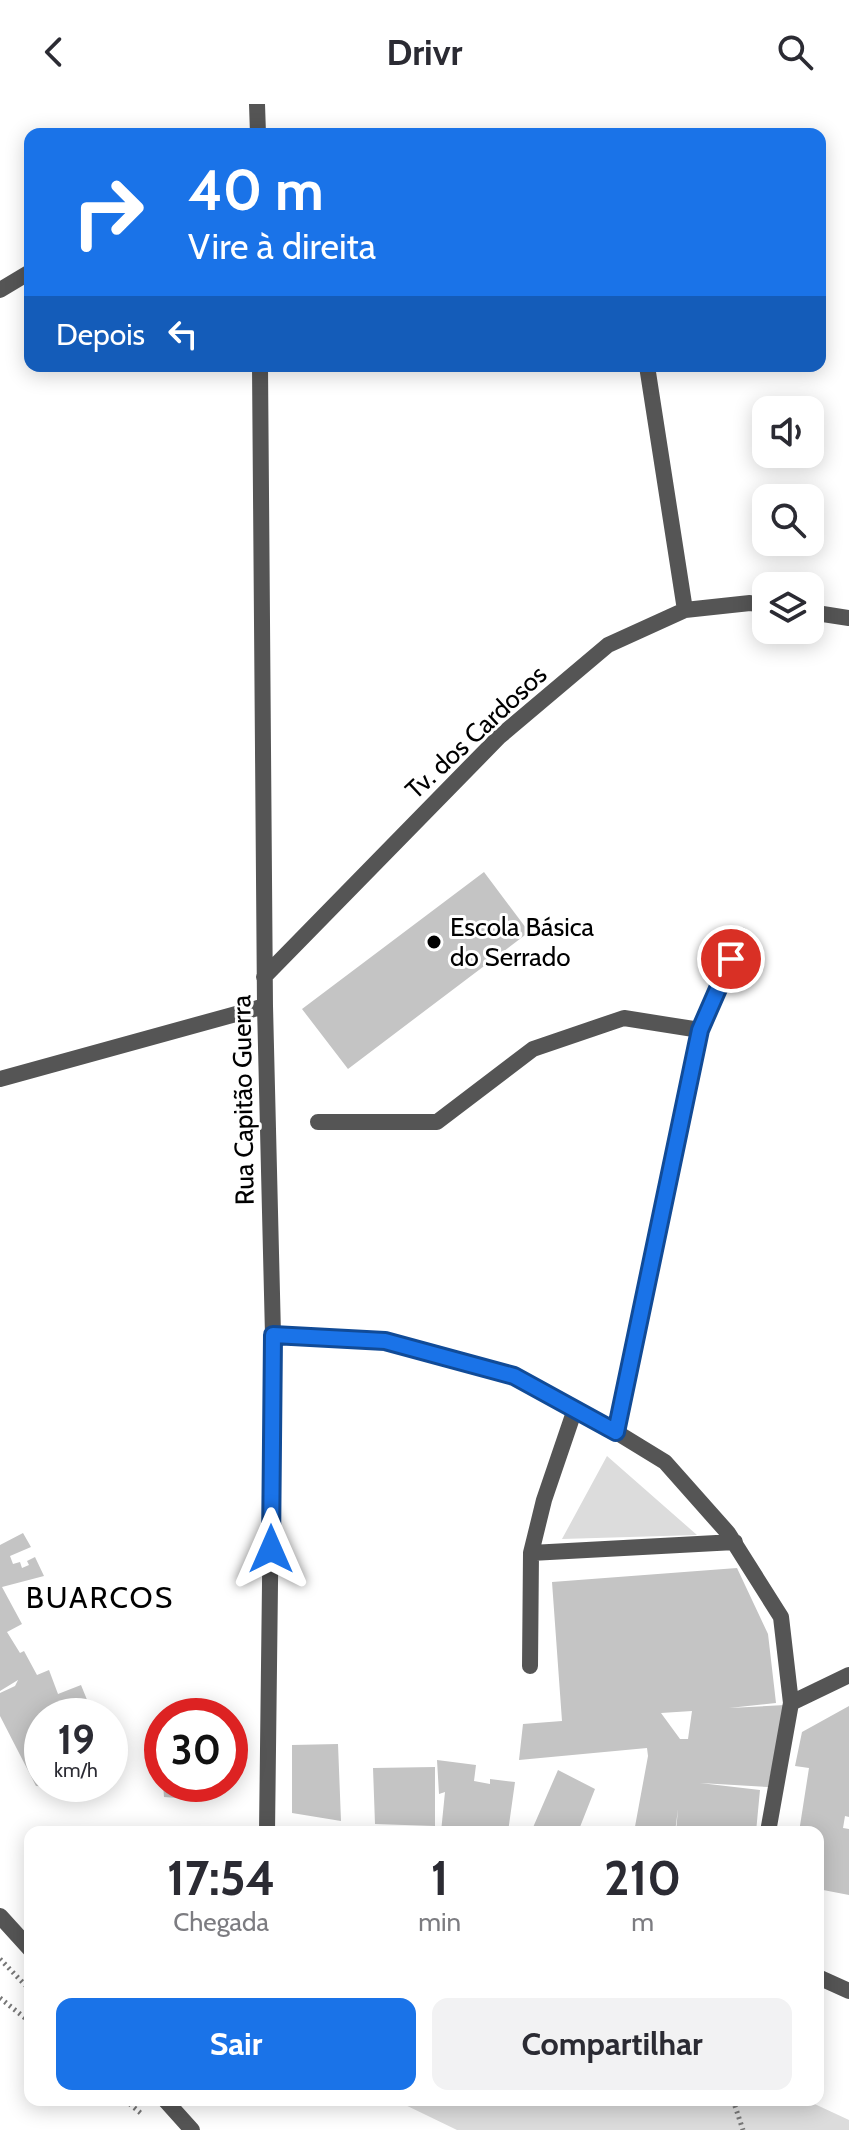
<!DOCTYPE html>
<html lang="pt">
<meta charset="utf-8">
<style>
body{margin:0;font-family:Cabin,sans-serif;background:#f2f2f3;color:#2b2b33;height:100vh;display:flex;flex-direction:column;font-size:30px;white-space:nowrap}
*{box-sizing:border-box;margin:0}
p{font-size:26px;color:#7c7c81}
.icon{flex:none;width:44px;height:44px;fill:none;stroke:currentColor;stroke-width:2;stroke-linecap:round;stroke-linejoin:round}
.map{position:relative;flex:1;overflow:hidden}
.drawer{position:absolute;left:24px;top:1722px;width:800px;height:280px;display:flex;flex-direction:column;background:#fff;border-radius:16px;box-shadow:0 4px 20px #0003}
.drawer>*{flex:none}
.guide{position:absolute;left:24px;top:24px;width:802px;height:244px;border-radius:16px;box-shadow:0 4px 20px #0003;background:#1a73e8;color:#fff;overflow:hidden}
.tools{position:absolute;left:752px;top:292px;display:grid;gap:16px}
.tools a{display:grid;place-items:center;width:72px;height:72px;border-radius:16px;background:#fff;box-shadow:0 4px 20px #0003;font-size:40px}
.speed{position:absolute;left:24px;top:1594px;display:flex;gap:16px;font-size:40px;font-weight:700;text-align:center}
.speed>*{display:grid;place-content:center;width:104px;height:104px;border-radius:50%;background:#fff;box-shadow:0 4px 20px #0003;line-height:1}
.speed small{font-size:20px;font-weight:400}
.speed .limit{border:12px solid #d22;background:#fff;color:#111}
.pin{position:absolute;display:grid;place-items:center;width:68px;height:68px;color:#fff;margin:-34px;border:4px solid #fff;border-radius:50%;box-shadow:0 2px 8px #0007}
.me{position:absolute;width:88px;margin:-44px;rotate:0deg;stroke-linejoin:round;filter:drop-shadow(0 0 6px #0008)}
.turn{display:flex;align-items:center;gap:28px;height:168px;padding:0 32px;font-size:36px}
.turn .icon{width:104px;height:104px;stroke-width:2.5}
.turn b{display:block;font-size:56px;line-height:68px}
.then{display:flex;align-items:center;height:76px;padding:0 32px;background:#0003;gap:16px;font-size:30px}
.eta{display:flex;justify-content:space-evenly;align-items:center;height:136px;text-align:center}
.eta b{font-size:48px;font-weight:800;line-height:56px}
.action{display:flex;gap:16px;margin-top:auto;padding:16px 32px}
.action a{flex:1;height:92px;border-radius:16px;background:#1a73e8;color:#fff;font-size:32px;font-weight:800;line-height:92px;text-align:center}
.action a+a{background:#f2f2f3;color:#2b2b33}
header{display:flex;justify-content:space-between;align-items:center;height:104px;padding:0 32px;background:#fff;font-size:36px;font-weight:800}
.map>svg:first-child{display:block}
.green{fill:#dcdcdc}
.building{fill:#c4c4c4;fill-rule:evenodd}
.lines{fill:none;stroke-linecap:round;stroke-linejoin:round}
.path{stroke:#777;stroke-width:5;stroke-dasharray:2 4;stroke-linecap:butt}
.minor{stroke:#555;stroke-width:16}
.tertiary{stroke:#555;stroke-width:16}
.route-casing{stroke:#114b97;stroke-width:20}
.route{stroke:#1a73e8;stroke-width:14}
.poi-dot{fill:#000;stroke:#fff;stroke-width:3}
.labels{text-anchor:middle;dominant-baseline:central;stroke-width:6;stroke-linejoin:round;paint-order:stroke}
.street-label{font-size:26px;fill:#000;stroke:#fff}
.poi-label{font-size:26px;fill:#000;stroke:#fff;text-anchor:start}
.quarter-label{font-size:30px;letter-spacing:2px;fill:#000;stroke:#fff}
</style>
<header><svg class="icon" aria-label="back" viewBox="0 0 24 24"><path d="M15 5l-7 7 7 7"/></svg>Drivr<svg class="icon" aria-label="search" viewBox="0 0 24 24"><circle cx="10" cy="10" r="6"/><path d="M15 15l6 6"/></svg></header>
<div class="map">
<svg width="849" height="2026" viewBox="0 0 849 2026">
<rect width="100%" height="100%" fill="#fff"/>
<!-- green -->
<path class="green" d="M607,1352L697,1431L562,1435Z
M395,1996H806L849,2016V2026H457Z"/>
<!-- building -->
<path class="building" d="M484,768L529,828L348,965L302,905Z
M23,1429L31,1443L10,1452L13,1460L20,1458L22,1464L29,1461L27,1457L35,1453L44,1472L2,1483L22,1520L7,1528L20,1549L24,1547L37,1571L49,1566L58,1590L81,1581L92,1608L80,1612H42V1680H103L106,1686L36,1682L0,1612V1589L15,1582L18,1576L0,1587V1441Z
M737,1464L768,1530L776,1599L729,1604L785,1601L768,1683L700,1679L760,1686L756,1728H676L678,1705L675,1728H634L648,1652L647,1644L519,1656L523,1620L562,1617L552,1478ZM692,1607L688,1635H680L661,1609Z
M849,1602V1713L845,1712L843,1724L849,1725V1791L818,1785V1728H799L809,1664L795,1662L802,1628Z
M338,1640L341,1717L292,1709V1641Z
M437,1656L476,1661L474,1677L490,1680V1675L515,1678L508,1728H441L445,1688L439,1690Z
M435,1663V1722L375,1720L373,1664Z
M558,1666L595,1685L578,1728H531Z
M163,1680H200L203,1696L164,1693Z"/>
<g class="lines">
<!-- path -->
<path class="path" d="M0,1855L30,1886
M0,1894L30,1918
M125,1996L143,2011
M733,1996L743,2026"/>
<!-- minor -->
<path class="minor" d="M257,0L258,30
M0,186L30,168
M260,262L265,902L273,1231L267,1728
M647,262L685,506
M810,508L849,514
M264,873L499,633L608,541L685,506L750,499L766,502
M0,975L265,902
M318,1018H437L533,945L624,914L700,926
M273,1231L385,1237L514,1272L616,1328L665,1358L728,1429L781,1513L791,1599L768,1728
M616,1328L700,926L741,831
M531,1449L735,1438
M530,1562L531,1449L544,1396L575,1305
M791,1599L849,1571
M818,1873L849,1887"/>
<!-- tertiary -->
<path class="tertiary" d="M0,1812L30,1845
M165,1996L192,2026"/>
</g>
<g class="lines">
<defs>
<path id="route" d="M271,1445L273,1231L385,1237L514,1272L616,1328L700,926L731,855"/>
</defs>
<!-- route casing -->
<use href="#route" class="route-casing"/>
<!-- route -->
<use href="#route" class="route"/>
</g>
<!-- markers -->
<circle class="poi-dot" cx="434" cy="838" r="8"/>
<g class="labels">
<!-- street labels -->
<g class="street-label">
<text transform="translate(476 628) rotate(-43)">Tv. dos Cardosos</text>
<text transform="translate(243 996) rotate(-91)">Rua Capitão Guerra</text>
</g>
<!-- poi labels -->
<g class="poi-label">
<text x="450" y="823">Escola Básica<tspan x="450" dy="30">do Serrado</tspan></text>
</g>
<!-- quarter labels -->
<g class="quarter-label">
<text x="100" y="1493">BUARCOS</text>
</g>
</g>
</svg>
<div class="tools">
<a><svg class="icon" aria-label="sound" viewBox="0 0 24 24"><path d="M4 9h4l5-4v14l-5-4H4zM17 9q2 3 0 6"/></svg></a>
<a><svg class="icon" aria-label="search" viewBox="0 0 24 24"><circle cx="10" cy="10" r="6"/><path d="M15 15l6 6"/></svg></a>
<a><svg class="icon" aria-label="layers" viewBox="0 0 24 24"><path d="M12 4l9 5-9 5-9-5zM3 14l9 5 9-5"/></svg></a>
</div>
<div class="speed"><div>19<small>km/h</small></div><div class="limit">30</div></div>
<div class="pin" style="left:731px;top:855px;background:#d93025"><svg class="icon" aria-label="arrive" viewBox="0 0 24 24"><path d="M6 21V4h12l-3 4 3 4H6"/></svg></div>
<svg class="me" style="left:271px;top:1445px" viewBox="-20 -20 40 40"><path d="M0-17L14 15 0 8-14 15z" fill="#1a73e8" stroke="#fff" stroke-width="4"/></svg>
<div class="guide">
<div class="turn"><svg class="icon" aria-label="right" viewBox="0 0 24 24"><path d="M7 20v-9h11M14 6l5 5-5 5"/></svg><div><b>40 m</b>Vire à direita</div></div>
<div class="then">Depois<svg class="icon" aria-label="left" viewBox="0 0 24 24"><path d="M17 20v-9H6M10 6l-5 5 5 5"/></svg></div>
</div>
<section class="drawer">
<div class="eta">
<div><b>17:54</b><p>Chegada</p></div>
<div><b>1</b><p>min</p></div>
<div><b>210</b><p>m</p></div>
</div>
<div class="action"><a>Sair</a><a>Compartilhar</a></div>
</section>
</div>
